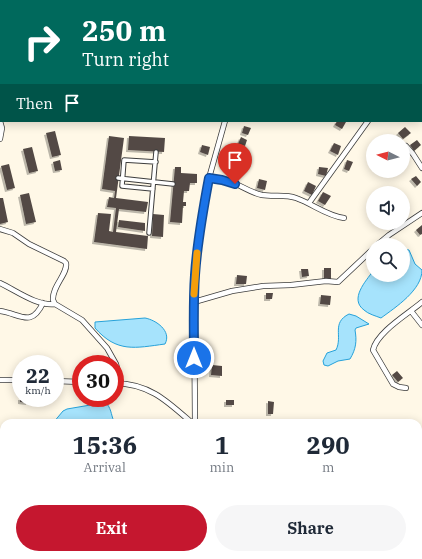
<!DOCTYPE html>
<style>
body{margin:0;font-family:"IBM Plex Serif",serif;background:#f6f6f7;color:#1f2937;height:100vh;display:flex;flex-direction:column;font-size:15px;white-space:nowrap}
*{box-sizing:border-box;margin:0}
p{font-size:13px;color:#747a83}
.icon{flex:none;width:22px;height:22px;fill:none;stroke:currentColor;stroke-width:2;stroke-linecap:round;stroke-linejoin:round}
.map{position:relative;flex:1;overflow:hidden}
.panel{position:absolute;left:0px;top:419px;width:422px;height:140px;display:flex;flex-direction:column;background:#fff;border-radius:12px 12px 0 0;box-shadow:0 2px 10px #0003}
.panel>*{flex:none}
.top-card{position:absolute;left:0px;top:0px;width:422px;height:122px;box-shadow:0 2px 10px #0003;background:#00695c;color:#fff;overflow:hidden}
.needle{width:26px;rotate:276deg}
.fabs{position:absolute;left:366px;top:134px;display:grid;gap:8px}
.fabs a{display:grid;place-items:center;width:44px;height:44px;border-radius:50%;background:#fff;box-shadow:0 2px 10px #0003;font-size:20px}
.speed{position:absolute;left:12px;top:355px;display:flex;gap:8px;font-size:20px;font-weight:700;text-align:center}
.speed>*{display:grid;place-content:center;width:52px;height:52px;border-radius:50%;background:#fff;box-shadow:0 2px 10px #0003;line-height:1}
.speed small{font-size:10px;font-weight:400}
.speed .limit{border:6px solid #d22;background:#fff;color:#111}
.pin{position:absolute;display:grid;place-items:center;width:34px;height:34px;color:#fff;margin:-41px -17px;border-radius:50% 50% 50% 0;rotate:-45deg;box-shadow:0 0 4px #0007}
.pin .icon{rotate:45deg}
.me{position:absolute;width:44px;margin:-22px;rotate:0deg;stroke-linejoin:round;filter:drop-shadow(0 0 3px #0008)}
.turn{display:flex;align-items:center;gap:14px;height:84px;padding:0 16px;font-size:18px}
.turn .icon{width:52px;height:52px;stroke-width:2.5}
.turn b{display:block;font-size:28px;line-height:34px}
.then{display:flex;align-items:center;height:38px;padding:0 16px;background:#0003;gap:8px;font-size:15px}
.eta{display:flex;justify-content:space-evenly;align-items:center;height:68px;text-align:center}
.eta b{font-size:24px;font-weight:800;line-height:28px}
.primary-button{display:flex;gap:8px;margin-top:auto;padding:8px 16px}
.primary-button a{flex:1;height:46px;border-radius:24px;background:#c5172f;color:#fff;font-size:16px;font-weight:800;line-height:46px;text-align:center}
.primary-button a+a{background:#f6f6f7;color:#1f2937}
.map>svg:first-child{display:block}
.water{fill:#a6e3fc;stroke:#26a2da}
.building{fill:#534a45;filter:url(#shadow)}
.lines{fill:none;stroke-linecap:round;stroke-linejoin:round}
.pedestrian-casing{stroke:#3d3d3d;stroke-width:5.5}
.minor-casing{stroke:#3d3d3d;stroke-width:6}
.pedestrian{stroke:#fff;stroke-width:3.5}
.minor{stroke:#fff;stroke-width:4.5}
.route-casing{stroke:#114b97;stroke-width:10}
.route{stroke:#1a73e8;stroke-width:7}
.slow{stroke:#f59e0b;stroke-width:7}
</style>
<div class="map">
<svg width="422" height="559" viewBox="0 0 422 559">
<defs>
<filter id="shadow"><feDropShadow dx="-2" dy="2" stdDeviation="0" flood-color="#0004"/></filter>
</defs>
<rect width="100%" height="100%" fill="#fff8e7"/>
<!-- water -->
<path class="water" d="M403,249L409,250L415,264L422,270C422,290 396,307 381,318C376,316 368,314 364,310C349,299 366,281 373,271V275H403Z
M349,314L356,316L369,324L356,328L355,330C357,341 356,349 350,359L338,361L328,366L324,365L323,361L327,353L336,350C343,336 331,323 349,314Z
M145,318C156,320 172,331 165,344C135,348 117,353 95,328V322Z
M102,403L107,404C112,410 111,417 115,423H53L63,411L67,409Z
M344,555H388L394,559H343Z"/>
<!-- building -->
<path class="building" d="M337,121L346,122L342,129L335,125Z
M244,126L251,128L248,135L242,133Z
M405,127L411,133L403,139L398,133Z
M55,131L61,155L52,157L46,133Z
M109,136L124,138L116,198L148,202L146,212L119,209L116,232L148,236L147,249L94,242L98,213L111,214L109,231L113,232L116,208L107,207L109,197L114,198L115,191L102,189Z
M129,136L165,138L164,152L128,150Z
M241,137L247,140L245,146L238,144Z
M417,140L421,145L414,151L410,145Z
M334,143L341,146L338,155L330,151Z
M202,145L210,147L208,155L200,152Z
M32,147L38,171L29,173L23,149Z
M237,155L244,157L241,164L234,162Z
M60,160L62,170L55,171L53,162Z
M347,160L353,162L349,171L344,169Z
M9,164L15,188L7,190L1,166Z
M175,167H181V173L197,174V183H190L189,191H184L183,202H186V206H183L182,223L170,222Z
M319,167L328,168L326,176L318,174Z
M232,169L240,171L237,180L229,177Z
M416,176L421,182L417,186L411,179Z
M259,179L267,181L265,190L257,188Z
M308,182L316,186L312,195L304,191Z
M323,192L331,196L325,205L318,201Z
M29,193L36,222L26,224L20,195Z
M0,198H3L8,222L0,224Z
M153,214L164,215L163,237L152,236Z
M119,220L145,223V231L118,227Z
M422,225V234L420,235L416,230Z
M324,268H331V279H324Z
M301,269H308L309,276L302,277Z
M237,275L247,276L246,284H236Z
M266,293H273L272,299H266Z
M321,295L331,296L330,305L320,304Z
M212,365L222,366V376L211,375Z
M397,371L403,378L398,382L392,375Z
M20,398H28V403L20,402Z
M226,400H234V405H226Z
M268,401L274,402L273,414H268Z
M85,555H97V559H85Z
M151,555H162V559H151Z
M171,555H180V559H171Z"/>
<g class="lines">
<defs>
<path id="pedestrian" d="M118,178L173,184
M153,189L122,186L124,160L156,162
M149,233L156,152"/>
<path id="minor" d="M188,1L189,0
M266,1V0
M421,51L422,50
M0,74L1,73
M0,121L2,128L0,139
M406,146L413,154L422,168
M209,178C218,179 226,181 234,183C243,187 252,193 262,195C274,197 285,194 296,198C313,204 327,216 344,218
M309,203L368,121
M0,229L13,233L29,244L64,261L66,263C68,274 52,286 53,300L55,304L82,320L107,348L116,364L121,383
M377,245L389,235L422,213
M0,283C17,291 36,306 55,304
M194,302L232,291L263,286L291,285L326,281L338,282L373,249
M0,311C21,314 31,328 43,303
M411,311L422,325
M0,380H21
M55,381L81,382
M115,383C150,384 167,401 192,423
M406,388L399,387L393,384L373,350C377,332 408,314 422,302
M195,423L194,290L196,256L203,208L209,178L225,121
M0,471L4,472
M190,559L191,555"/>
</defs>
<!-- pedestrian casing -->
<use href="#pedestrian" class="pedestrian-casing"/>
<!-- minor casing -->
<use href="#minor" class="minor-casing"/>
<!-- pedestrian -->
<use href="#pedestrian" class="pedestrian"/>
<!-- minor -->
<use href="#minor" class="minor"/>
</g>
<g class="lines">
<defs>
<path id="route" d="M194,358C194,330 193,303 195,275C197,243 203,210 209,178L222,180L235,184"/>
</defs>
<!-- route casing -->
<use href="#route" class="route-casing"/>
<!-- route -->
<use href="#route" class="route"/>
<!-- slow -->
<path class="slow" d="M194,294L197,253"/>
</g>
</svg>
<div class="fabs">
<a><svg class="needle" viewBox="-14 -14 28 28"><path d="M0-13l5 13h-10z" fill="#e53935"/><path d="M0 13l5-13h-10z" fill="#747a83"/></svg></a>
<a><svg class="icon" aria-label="sound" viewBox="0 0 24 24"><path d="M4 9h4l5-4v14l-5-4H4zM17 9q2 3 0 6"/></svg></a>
<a><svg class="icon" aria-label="search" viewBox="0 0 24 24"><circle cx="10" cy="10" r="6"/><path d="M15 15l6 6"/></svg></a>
</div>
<div class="speed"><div>22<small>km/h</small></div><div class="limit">30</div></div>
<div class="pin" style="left:235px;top:184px;background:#d93025"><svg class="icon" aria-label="arrive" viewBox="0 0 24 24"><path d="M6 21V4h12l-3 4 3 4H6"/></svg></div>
<svg class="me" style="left:194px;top:358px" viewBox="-20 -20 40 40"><circle r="17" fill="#1a73e8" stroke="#fff" stroke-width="3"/><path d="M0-11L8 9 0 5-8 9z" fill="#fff"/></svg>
<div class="top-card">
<div class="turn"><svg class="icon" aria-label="right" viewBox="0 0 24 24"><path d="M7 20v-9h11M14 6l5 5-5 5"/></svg><div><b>250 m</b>Turn right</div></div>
<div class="then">Then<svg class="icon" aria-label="arrive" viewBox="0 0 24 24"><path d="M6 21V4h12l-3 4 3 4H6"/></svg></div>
</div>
<section class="panel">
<div class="eta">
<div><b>15:36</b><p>Arrival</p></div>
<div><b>1</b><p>min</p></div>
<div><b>290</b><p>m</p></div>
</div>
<div class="primary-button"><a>Exit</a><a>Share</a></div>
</section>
</div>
